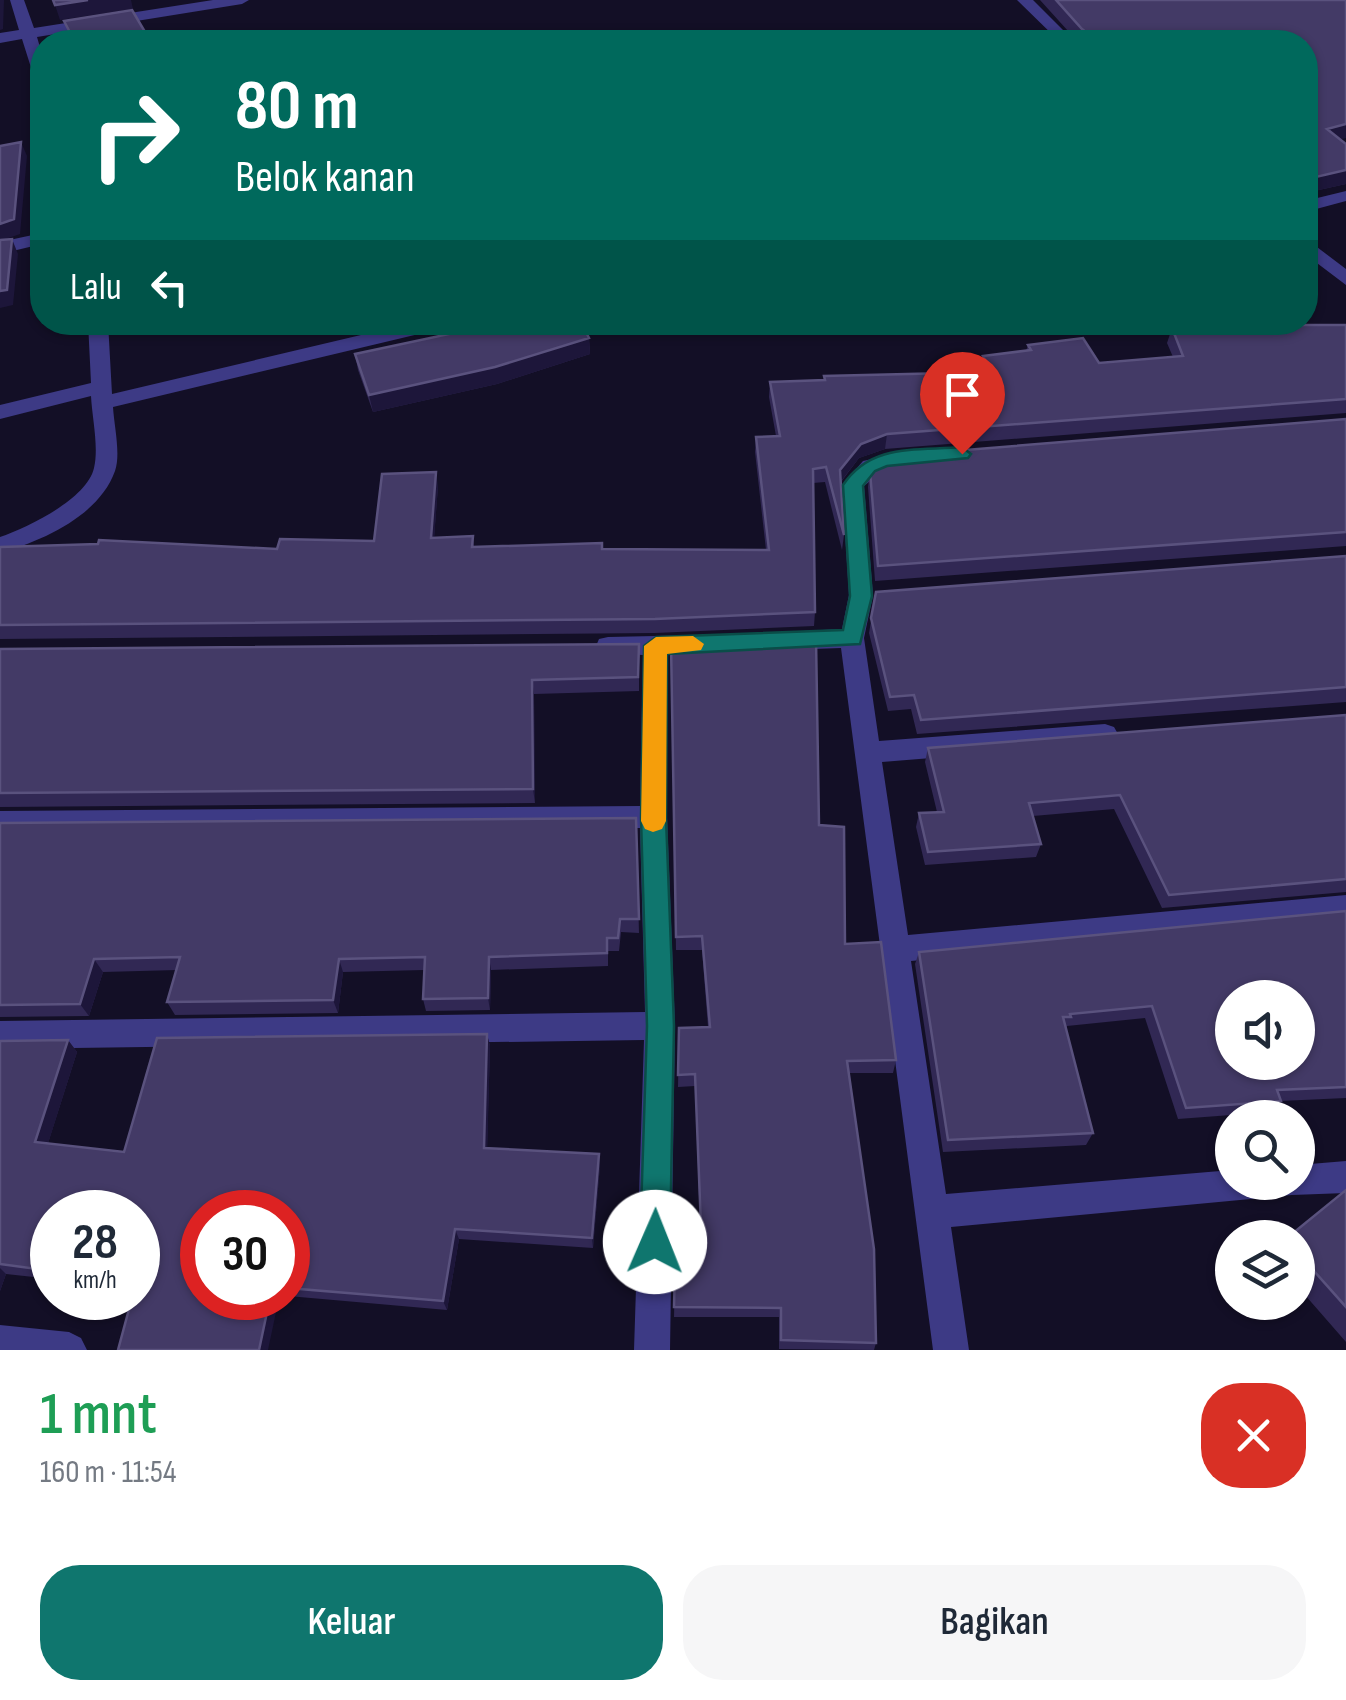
<!DOCTYPE html>
<html lang="id">
<meta charset="utf-8">
<style>
body{margin:0;font-family:"Sofia Sans Condensed",sans-serif;background:#f6f6f7;color:#1f2937;height:100vh;display:flex;flex-direction:column;font-size:38px;white-space:nowrap}
*{box-sizing:border-box;margin:0}
p{font-size:32px;color:#747a83}
.icon{flex:none;width:55px;height:55px;fill:none;stroke:currentColor;stroke-width:2;stroke-linecap:round;stroke-linejoin:round}
.map{position:relative;height:1350px;overflow:hidden}
.drawer{display:flex;flex-direction:column;background:#fff;flex:1}
.drawer>*{flex:none}
.top-card{position:absolute;left:30px;top:30px;width:1288px;height:305px;border-radius:40px;box-shadow:0 2px 8px #0004;background:#00695c;color:#fff;overflow:hidden}
.buttons{position:absolute;left:1215px;top:980px;display:grid;gap:20px}
.buttons a{display:grid;place-items:center;width:100px;height:100px;border-radius:50%;background:#fff;box-shadow:0 2px 8px #0004;font-size:50px}
.speed{position:absolute;left:30px;top:1190px;display:flex;gap:20px;font-size:50px;font-weight:700;text-align:center}
.speed>*{display:grid;place-content:center;width:130px;height:130px;border-radius:50%;background:#fff;box-shadow:0 2px 8px #0004;line-height:1}
.speed small{font-size:25px;font-weight:400}
.speed .limit{border:15px solid #d22;background:#fff;color:#111}
.pin{position:absolute;display:grid;place-items:center;width:85px;height:85px;color:#fff;margin:-102px -42px;border-radius:50% 50% 50% 0;rotate:-45deg;box-shadow:0 0 10px #0007}
.pin .icon{rotate:45deg}
.me{position:absolute;width:110px;margin:-55px;rotate:1deg;stroke-linejoin:round;filter:drop-shadow(0 0 8px #0008)}
.turn{display:flex;align-items:center;gap:35px;height:210px;padding:0 40px;font-size:45px}
.turn .icon{width:130px;height:130px;stroke-width:2.5}
.turn b{display:block;font-size:70px;line-height:85px}
.then{display:flex;align-items:center;height:95px;padding:0 40px;background:#0003;gap:20px;font-size:38px}
.round{display:grid;place-items:center;flex:none;width:105px;height:105px;border-radius:40px;background:#f6f6f7}
.headline{display:flex;align-items:center;justify-content:space-between;height:170px;padding:0 40px}
h1{font-size:60px;font-weight:600;line-height:75px;color:#1e9e55}
.button{display:flex;gap:20px;margin-top:auto;padding:20px 40px}
.button a{flex:1;height:115px;border-radius:40px;background:#0f766e;color:#fff;font-size:40px;font-weight:600;line-height:115px;text-align:center}
.button a+a{background:#f6f6f7;color:#1f2937}
.map>svg:first-child{display:block}
.lines{fill:none;stroke-linecap:round;stroke-linejoin:round}
.minor{fill:#3d3a85;fill-rule:evenodd}
.wall{fill:#312854}
.shaded-wall{fill:#1d163a}
.building{fill:#433a66;stroke:#5a527e;stroke-width:2.5;fill-rule:evenodd}
.route{fill:#0f766e;stroke:#0a4d48;stroke-width:2.5}
.slow{fill:#f59e0b}
</style>
<div class="map">
<svg width="1346" height="1350" viewBox="0 0 1346 1350">
<rect width="100%" height="100%" fill="#130f26"/>
<g class="lines">
<!-- minor -->
<path class="minor" d="M10,0H24L34,28L213,0H249L242,4L37,37L42,54V82L34,77L22,39L0,43V33L19,30Z
M1017,0H1033L1075,42H1060Z
M1346,191V201L1305,212V201Z
M42,233V244L0,254V242Z
M1305,238L1346,269V285L1305,254Z
M88,322H108L112,394L416,322H454L444,328L113,407C114,425 121,454 115,471C99,516 42,541 0,553V537C27,528 87,499 94,468C99,447 92,417 91,396L0,419V405L91,383Z
M903,452L920,453L923,458L920,463L886,468L864,486L873,595L864,638L879,741L1105,724L1114,727L1118,734L1114,741L1105,744L882,762L908,935L1346,895V919L911,961L946,1194L1232,1170V1182H1298V1165L1346,1161V1193L1292,1195L951,1227L969,1350H933L841,648L783,650L774,647L771,641L774,635L783,632L842,629L849,595L842,485L863,461Z
M703,635L712,637L715,644L712,651L667,654V817L675,1026L670,1350H634L644,1040L0,1049V1021L645,1012L640,828L0,833V811L640,806L643,655L599,653L596,646L599,639L608,637Z
M0,1325L69,1332L81,1338L87,1350H0Z"/>
</g>
<!-- wall -->
<path class="wall" d="M1040,0H1346L1340,139L1346,144V184L1310,192L1305,188V42H1078Z
M473,322H581L589,338L590,354L497,384L373,412L358,370L355,354L474,329Z
M1346,325V413L885,449L859,458L841,482L844,535L842,550L825,482L813,483L815,612L814,626L655,633L0,639V547L277,549L374,541L438,486L434,538L473,536L474,547L766,550L755,452L756,437L776,436L769,397L770,382L824,380V376L981,372L983,356L1026,351L1028,345L1099,363L1173,357L1167,343L1172,328Z
M1346,419V546L875,581L868,487L870,472Z
M1346,556V702L917,734L911,709L888,711L869,633L876,592Z
M639,644V691L534,694L535,803L0,807V649Z
M671,644L819,825L845,944L896,1060L893,1073H849L876,1343L874,1350L779,1349V1317H674L676,1226L700,1227L695,1086L678,1087L679,1028L708,1027L702,950H676Z
M1346,715V892L1162,908L1114,809L1033,816L1041,844L1036,857L925,865L916,827L919,813L937,812L925,762L928,748Z
M636,818L639,933L621,932L619,951H608V966L491,970L490,1010L426,1011L423,999L424,970L343,972L338,1013L175,1015L167,1002L177,970L103,972L89,1016L0,1017V823Z
M1346,911V1098L1280,1101L1271,1112L1178,1119L1145,1018L1067,1026L1066,1028L1093,1133L1086,1145L943,1152L915,964L919,952Z
M487,1034L490,1046L487,1148L600,1165L593,1248L459,1239L447,1310L288,1296V1212H202L138,1298V1212H52V1279L6,1274L0,1291V1041L68,1040L77,1052L48,1143L124,1152Z
M1346,1190V1342L1298,1287V1238Z"/>
<!-- shaded-wall -->
<path class="shaded-wall" d="M0,0H4L3,29L0,30Z
M88,0H131L133,9L60,20L55,5Z
M1346,124V138L1321,144L1327,129Z
M21,142L27,156L20,234L0,241V224Z
M1346,170V184L1310,192L1316,177Z
M12,239L18,254L13,305L0,308V291Z
M589,338L590,354L497,384L373,412L369,395Z
M887,434L885,449L859,458L838,485L840,470L861,444Z
M436,472L438,486L433,553L431,538Z
M532,680L534,694L535,803L533,789Z
M489,957L491,970L490,1010L488,998Z
M94,959L103,972L89,1016L80,1004Z
M339,959L343,972L338,1013L333,1000Z
M487,1034L490,1046L487,1159L484,1148Z
M68,1040L77,1052L45,1153L35,1142Z
M599,1154L600,1165L593,1248L592,1238Z
M455,1229L459,1239L447,1310L443,1301Z
M0,1268L6,1274L0,1291Z
M270,1298H279L268,1350H259Z"/>
<!-- building -->
<path class="building" d="M53,0H88L55,5Z
M1056,0H1346V124L1327,129L1346,144V170L1316,177L1305,169V42H1099L1082,29Z
M132,10L151,42H75L64,21Z
M21,142L14,219L0,224V146Z
M12,239L7,290L0,291V240Z
M479,322H581L589,338L495,367L369,395L355,354L482,327Z
M1300,325H1346V399L887,434L861,444L840,470L844,535L826,467L813,469L815,612L655,619L0,625V547L98,544L99,540L277,549L280,539L374,541L382,474L436,472L431,538L473,536L472,547L602,543V549L769,550L756,437L780,436L770,382L825,380L824,376L992,372L983,356L1031,350L1028,345L1083,338L1099,363L1183,356L1172,328Z
M1346,419V532L878,566L870,472L880,460L891,456Z
M1346,556V687L921,720L914,695L890,697L871,618L876,592Z
M816,638L819,825L844,827L845,944L881,942L896,1060L847,1061L874,1249L876,1343L781,1340V1308L674,1307L676,1226L701,1227L695,1074L678,1075L679,1028L710,1027L702,936L676,937L671,644Z
M639,644L638,677L532,680L533,789L0,793V649Z
M1346,715V879L1169,895L1120,795L1029,803L1041,844L928,852L919,813L944,812L928,748Z
M636,818L639,919H620L618,938H607V953L489,957L488,998L423,999L425,957L339,959L333,1000L167,1002L180,957L94,959L80,1004L0,1005V823Z
M1346,911V1087L1277,1090L1281,1101L1186,1108L1152,1006L1070,1014L1071,1017H1063L1093,1133L948,1140L919,952ZM1232,998H1298V1062H1232Z
M487,1034L484,1148L599,1154L592,1238L455,1229L443,1301L288,1288V1212H202V1298H270L259,1350H118L132,1298H138V1212H52V1271L0,1264V1041L68,1040L35,1142L124,1152L157,1038Z
M1346,1190V1307L1298,1253V1238H1287Z"/>
<!-- route -->
<path class="route" d="M962,447L971,454L968,458L887,466L875,471L863,486L872,596L860,644L667,654L666,818L674,1026L670,1242L666,1253L655,1257L644,1253L640,1242L647,1026L641,818L644,646L656,637L843,630L850,596L843,485C871,443 916,451 962,447Z"/>
<!-- slow -->
<path class="slow" d="M693,636L704,644L701,650L667,654L666,821L662,829L653,832L645,829L641,821L644,646L656,637Z"/>
</svg>
<div class="buttons">
<a><svg class="icon" aria-label="sound" viewBox="0 0 24 24"><path d="M4 9h4l5-4v14l-5-4H4zM17 9q2 3 0 6"/></svg></a>
<a><svg class="icon" aria-label="search" viewBox="0 0 24 24"><circle cx="10" cy="10" r="6"/><path d="M15 15l6 6"/></svg></a>
<a><svg class="icon" aria-label="layers" viewBox="0 0 24 24"><path d="M12 4l9 5-9 5-9-5zM3 14l9 5 9-5"/></svg></a>
</div>
<div class="speed"><div>28<small>km/h</small></div><div class="limit">30</div></div>
<div class="pin" style="left:962px;top:454px;background:#d93025"><svg class="icon" aria-label="arrive" viewBox="0 0 24 24"><path d="M6 21V4h12l-3 4 3 4H6"/></svg></div>
<svg class="me" style="left:655px;top:1242px" viewBox="-20 -20 40 40"><circle r="19" fill="#fff"/><path d="M0-13L10 11 0 6-10 11z" fill="#0f766e"/></svg>
<div class="top-card">
<div class="turn"><svg class="icon" aria-label="right" viewBox="0 0 24 24"><path d="M7 20v-9h11M14 6l5 5-5 5"/></svg><div><b>80 m</b>Belok kanan</div></div>
<div class="then">Lalu<svg class="icon" aria-label="left" viewBox="0 0 24 24"><path d="M17 20v-9H6M10 6l-5 5 5 5"/></svg></div>
</div>
</div>
<section class="drawer">
<div class="headline"><div><h1>1 mnt</h1><p>160 m · 11:54</p></div><a class="round" style="background:#d93025;color:#fff"><svg class="icon" aria-label="close" viewBox="0 0 24 24"><path d="M6 6l12 12M18 6L6 18"/></svg></a></div>
<div class="button"><a>Keluar</a><a>Bagikan</a></div>
</section>
